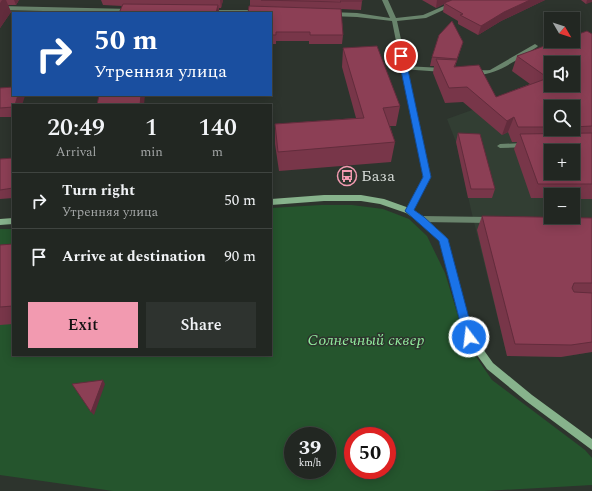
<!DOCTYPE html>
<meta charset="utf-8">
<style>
body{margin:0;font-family:Spectral,serif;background:#2e332f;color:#f1f3f6;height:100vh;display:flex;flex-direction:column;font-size:15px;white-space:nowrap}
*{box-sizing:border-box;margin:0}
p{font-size:13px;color:#a2a5a5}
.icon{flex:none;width:22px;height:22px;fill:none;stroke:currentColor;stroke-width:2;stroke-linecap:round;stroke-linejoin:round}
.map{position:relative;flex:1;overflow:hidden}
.drawer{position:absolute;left:12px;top:104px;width:260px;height:252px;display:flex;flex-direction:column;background:#222722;border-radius:0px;box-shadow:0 2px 10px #0003,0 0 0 1px #3f4440}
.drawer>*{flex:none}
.top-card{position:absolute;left:12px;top:12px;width:260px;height:84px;border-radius:0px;box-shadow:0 2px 10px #0003,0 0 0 1px #3f4440;background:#1a4fa0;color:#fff;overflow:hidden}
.needle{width:26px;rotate:129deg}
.buttons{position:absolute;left:544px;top:12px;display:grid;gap:8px}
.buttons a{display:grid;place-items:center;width:36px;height:36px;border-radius:0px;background:#222722;box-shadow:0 2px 10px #0003,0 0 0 1px #3f4440;font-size:20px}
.speed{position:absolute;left:284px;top:427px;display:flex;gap:8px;font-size:20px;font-weight:700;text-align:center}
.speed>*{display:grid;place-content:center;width:52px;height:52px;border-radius:50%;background:#222722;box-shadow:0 2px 10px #0003,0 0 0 1px #3f4440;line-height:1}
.speed small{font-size:10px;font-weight:400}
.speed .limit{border:6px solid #d22;background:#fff;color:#111}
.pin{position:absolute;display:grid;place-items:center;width:34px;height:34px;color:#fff;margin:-17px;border:2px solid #fff;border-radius:50%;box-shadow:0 1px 4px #0007}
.me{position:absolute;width:44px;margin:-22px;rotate:345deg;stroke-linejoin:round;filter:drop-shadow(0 0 3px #0008)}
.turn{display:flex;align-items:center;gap:14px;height:84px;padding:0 16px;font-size:18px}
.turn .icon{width:52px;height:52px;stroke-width:2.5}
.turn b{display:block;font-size:28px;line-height:34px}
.eta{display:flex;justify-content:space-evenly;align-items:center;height:68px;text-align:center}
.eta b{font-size:24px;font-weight:600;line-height:28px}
.cta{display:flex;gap:8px;margin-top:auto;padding:8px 16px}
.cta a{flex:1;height:46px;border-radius:0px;background:#f29ab0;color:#111;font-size:16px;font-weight:600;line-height:46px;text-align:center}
.cta a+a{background:#2e332f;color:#f1f3f6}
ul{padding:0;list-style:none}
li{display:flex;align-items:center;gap:12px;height:56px;padding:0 16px;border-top:1px solid #3f4440}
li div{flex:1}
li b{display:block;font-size:15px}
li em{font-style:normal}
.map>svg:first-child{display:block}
.built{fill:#323e33;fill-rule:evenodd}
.green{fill:#25552d;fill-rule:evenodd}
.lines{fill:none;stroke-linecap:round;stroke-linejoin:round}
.lane{fill:#69846c;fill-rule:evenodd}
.street{fill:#69846c;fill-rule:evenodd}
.secondary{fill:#87b38c;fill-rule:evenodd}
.wall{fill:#783649;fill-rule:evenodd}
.shaded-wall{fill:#622c3c}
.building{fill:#8c3f55;stroke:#622c3c;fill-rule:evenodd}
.route{fill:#1a73e8;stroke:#114b97}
.labels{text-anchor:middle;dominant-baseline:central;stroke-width:3;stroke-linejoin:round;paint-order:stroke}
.poi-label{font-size:16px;fill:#d3d8d4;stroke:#2d342d;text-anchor:start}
.park-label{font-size:16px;font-style:italic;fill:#91eb9d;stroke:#2d342d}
</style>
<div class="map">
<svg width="592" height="491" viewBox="0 0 592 491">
<rect width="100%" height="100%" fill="#2d342d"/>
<!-- built -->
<path class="built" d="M592,68V352L561,357L507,356L472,214L456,142L447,119L551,82V85H573ZM551,107H573V129H551ZM551,151H573V173H551ZM551,195H573V217H551Z"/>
<!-- green -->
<path class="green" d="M321,205H352L383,209L409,219L427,236L445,273L466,342L492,380L585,450L592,458V485L485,491H113L0,475V229H13V355H271V208ZM293,436H327V470H293ZM353,436H387V470H353Z"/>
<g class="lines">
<!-- lane -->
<path class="lane" d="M535,44L538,46L537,47C522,56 487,83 470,72C475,69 484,71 490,70Z
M404,66L443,68L446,70L443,72L402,69L401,68Z
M526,143H528L529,145L528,147L500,148L497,146L500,144Z
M421,216L490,217L494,220L490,223L421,222L417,219Z"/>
<!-- street -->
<path class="street" d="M382,0H388L396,18L423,15L458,0H465L426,18L397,21L431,177L412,213L409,214L405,211L423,177L392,21L357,17L330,16L327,14L330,12L357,13L390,18Z
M0,6L131,9L134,11L131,13L0,10Z
M208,10H259L262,12L206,13V11Z"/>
<!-- secondary -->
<path class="secondary" d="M324,195H361L384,199L412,209L424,217L446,237L473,335L493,363L532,395L592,439V450L526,401L487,369L464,337L439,240L418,221L406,213L380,204L361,201H324L271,205V199Z
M13,218V224L0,225V219Z"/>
</g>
<!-- wall -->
<path class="wall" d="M0,0H19L16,5H8L11,12L0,28Z
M101,0H223L221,8H219V13L122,6L103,5Z
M250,0H362V1L361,10L341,9L343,35L342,44H309V41H276V44H271V13L250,6Z
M422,0H545L501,21L478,35L458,24V21L443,12L444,4L436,8Z
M581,0H592L586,4Z
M592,34V199H573V195H551V198H531L514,149L517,142H512L508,132L502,135L463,102L445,103L433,73L434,66H430L432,57L463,42L455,67L496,97L530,84L512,71L517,56ZM551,107H573V129H551Z
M343,48L400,106L396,126H390L395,142L391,162L279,171L275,144V124L356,118L342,67Z
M0,88L25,96L13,105V117H0Z
M458,133L495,189L492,198H468L456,142Z
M13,158V198L0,199V159Z
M482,216L592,218V352L561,357L507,356L477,230Z
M13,244V324L0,325V245Z"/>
<!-- shaded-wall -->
<path class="shaded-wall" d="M2,0H6L11,12L0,28V3Z
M14,0H19L16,5Z
M220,0H223L221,8Z
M437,0H454L444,3V4L436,8Z
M530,0H545L501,21L478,35L481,26L504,12Z
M587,0H592V2L586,4Z
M218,5L219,13H216Z
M18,95H25V96L22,105H15Z
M141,95H145L144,105H140Z
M514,117L508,132L502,135L507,121Z
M103,380L105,384L94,415L91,412Z"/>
<!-- building -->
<path class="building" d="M261,0H362V1H340L341,2Z
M452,0H530L504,12L481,26L460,15L463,14L444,3Z
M123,4L218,5L216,13H119Z
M249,6L341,9L343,35H310V32H276V35H271V13H248Z
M452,21L463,42L457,59L432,57L439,35Z
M587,31L592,34V126L573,127V107H551V127H518L514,117L507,121L467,87L449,88L436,59L457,60L454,67L479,65L496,97L548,78L517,56L558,41H573V36ZM551,63H573V85H551Z
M377,46L400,106L383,108L395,142L278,152L275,124L364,118L343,48Z
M13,87V95H18L15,105H13V107L0,108V88Z
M99,95H141L140,105H97Z
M458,133L480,134L495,189H471Z
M592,133V184H538L520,134ZM551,151H573V173H551Z
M13,158V188L0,190V159Z
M482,216L592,218V283H574L572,288L574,292L592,293V342L571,345L515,344Z
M13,244V306L0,307V245Z
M103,380L91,412L72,384Z"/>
<!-- route -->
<path class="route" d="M399,54L405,56L431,177L414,210L424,217L448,239L474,337L473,340L469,342L465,340L464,337L439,241L405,211L423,177L398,56Z"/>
<!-- icons -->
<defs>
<symbol id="bus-ring" viewBox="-11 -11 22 22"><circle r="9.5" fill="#2d342d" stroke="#f29ab0" stroke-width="1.5"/><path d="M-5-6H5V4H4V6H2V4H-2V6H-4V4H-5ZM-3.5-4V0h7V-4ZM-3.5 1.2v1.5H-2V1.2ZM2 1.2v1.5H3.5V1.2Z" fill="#f29ab0"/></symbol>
</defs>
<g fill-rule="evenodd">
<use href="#bus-ring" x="336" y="165" width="22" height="22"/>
</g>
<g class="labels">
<!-- poi labels -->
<g class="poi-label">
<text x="361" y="176">База</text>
</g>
<!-- park labels -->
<g class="park-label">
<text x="366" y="340">Солнечный сквер</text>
</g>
</g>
</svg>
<div class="buttons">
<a><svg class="needle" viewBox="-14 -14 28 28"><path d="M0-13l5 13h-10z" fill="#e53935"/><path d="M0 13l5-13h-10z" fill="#a2a5a5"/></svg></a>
<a><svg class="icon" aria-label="sound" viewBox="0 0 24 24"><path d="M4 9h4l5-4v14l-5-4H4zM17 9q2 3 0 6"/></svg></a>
<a><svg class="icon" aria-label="search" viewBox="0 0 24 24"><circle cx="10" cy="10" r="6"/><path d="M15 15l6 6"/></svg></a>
<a>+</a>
<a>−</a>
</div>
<div class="speed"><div>39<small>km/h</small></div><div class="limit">50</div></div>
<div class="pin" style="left:401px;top:56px;background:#d93025"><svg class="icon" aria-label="arrive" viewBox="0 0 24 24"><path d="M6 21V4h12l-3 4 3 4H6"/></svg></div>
<svg class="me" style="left:469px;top:337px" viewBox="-20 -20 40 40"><circle r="17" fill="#1a73e8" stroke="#fff" stroke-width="3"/><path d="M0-11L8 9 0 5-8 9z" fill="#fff"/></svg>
<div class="top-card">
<div class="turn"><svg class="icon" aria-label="right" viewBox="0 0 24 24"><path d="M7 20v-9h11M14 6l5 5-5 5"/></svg><div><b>50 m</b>Утренняя улица</div></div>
</div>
<section class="drawer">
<div class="eta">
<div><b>20:49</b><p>Arrival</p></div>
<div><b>1</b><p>min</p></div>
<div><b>140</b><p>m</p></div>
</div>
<ul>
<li><svg class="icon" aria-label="right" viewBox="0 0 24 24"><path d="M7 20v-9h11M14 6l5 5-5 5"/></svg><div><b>Turn right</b><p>Утренняя улица</p></div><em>50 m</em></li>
<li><svg class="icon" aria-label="arrive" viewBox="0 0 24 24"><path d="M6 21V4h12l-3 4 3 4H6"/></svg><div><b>Arrive at destination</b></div><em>90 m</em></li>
</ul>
<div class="cta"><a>Exit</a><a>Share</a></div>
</section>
</div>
